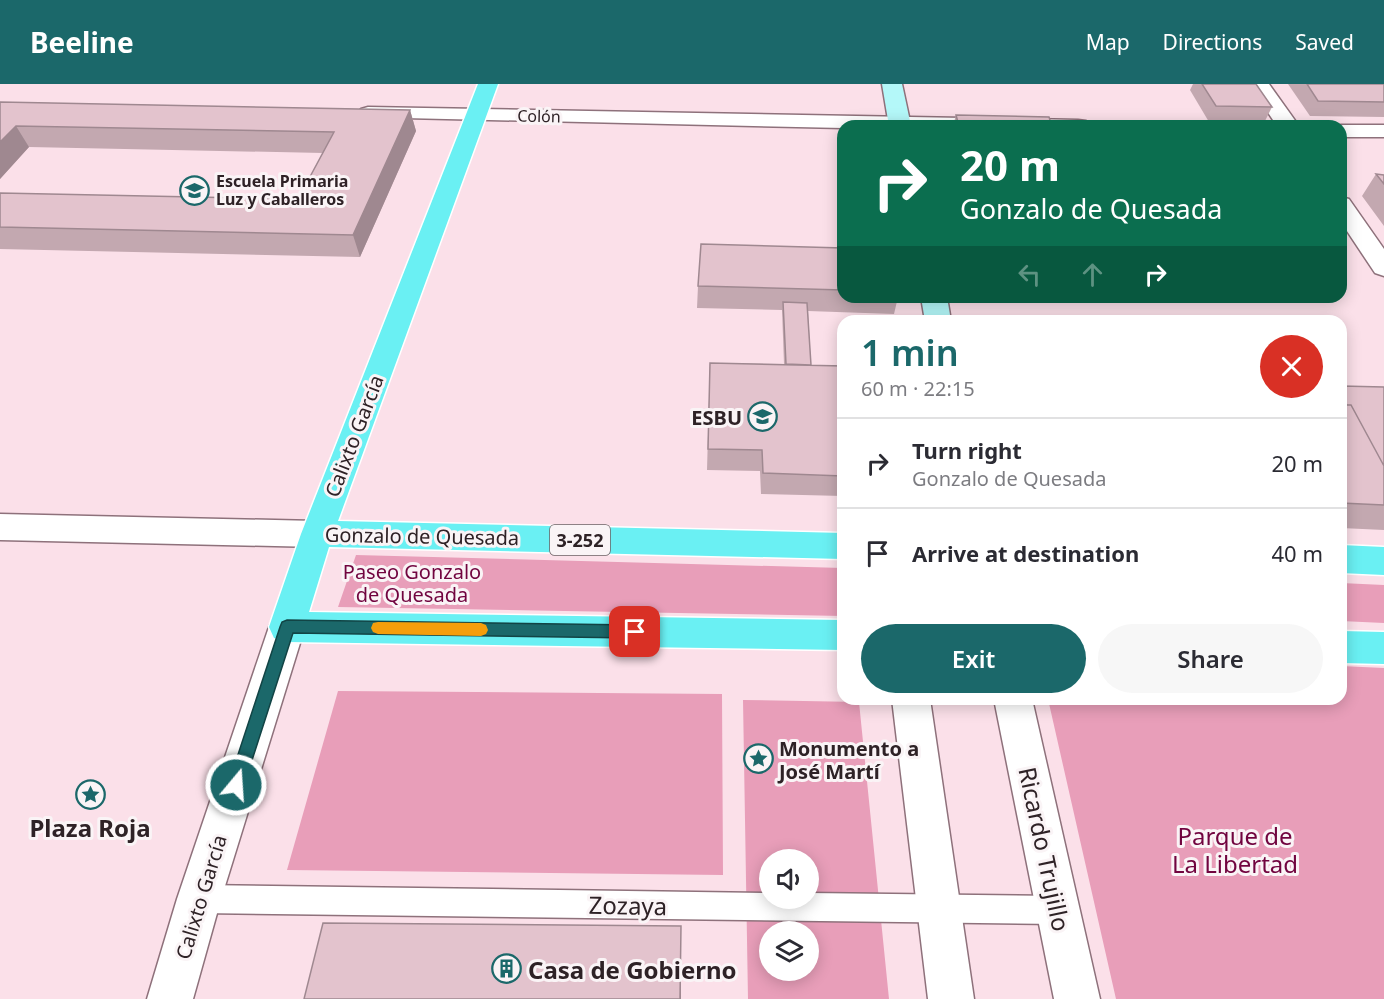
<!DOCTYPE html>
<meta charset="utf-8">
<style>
body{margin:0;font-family:"Noto Sans",sans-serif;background:#f7f7f7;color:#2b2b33;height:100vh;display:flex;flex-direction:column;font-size:22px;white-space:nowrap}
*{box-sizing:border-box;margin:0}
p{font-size:20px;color:#7c7c81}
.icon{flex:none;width:33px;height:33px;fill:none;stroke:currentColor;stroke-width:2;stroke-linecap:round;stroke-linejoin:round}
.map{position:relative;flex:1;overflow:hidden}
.panel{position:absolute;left:837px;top:231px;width:510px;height:390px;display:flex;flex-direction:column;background:#fff;border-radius:18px;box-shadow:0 3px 15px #0003}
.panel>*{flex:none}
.top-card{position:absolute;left:837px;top:36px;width:510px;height:183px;border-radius:18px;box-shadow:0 3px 15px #0003;background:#0b6e4f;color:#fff;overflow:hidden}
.controls{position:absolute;left:759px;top:765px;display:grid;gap:12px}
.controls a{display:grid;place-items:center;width:60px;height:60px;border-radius:50%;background:#fff;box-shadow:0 3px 15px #0003;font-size:30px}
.pin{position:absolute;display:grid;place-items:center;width:51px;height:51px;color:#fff;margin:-26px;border-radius:12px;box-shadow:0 3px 9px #0006}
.me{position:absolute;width:66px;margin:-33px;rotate:18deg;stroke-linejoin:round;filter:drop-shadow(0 0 4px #0008)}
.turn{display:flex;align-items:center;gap:21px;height:126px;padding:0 24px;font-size:27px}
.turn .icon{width:78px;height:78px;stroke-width:2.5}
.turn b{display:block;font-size:42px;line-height:51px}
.lanes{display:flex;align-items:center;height:57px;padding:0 24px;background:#0003;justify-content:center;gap:30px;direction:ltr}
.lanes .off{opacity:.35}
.round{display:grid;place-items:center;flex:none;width:63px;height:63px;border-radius:32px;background:#f7f7f7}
.headline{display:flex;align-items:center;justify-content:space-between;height:102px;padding:0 24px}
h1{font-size:36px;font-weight:600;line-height:45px;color:#1b686a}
.button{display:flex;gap:12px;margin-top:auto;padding:12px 24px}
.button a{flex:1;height:69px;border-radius:36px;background:#1b686a;color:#fff;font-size:24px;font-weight:600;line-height:69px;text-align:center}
.button a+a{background:#f7f7f7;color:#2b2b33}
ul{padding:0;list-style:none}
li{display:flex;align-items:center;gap:18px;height:90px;padding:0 24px;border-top:2px solid #e1e1e2}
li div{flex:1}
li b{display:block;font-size:22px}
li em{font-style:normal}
header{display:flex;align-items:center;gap:36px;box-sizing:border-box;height:84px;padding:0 30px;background:#1b686a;color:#fff}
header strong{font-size:28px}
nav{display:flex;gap:33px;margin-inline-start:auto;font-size:21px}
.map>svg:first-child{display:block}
.green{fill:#e89eb9;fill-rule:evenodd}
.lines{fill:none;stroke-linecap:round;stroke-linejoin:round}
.lane-casing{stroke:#8e717b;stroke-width:3}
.street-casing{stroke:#8e717b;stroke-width:3}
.secondary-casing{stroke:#8e717b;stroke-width:3}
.primary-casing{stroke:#fff;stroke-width:3}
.lane{fill:#fff;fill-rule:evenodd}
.street{fill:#fff;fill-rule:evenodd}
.secondary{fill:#b4f8f9;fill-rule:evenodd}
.primary{fill:#6af0f3;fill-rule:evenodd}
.wall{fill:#c3a8b0}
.shaded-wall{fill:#9f8890}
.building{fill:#e3c3cd;stroke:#9f8890;stroke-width:1.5}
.route{fill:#1b686a;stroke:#124445;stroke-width:1.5}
.slow{fill:#f59e0b}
.labels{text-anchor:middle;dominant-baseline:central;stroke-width:6;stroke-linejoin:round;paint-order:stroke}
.far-street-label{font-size:16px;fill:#2e2226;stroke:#faf4f6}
.far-poi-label{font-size:16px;font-weight:bold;fill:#2e2226;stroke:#faf4f6;text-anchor:start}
.shield{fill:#faf4f6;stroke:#6b6164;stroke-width:1.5}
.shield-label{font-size:18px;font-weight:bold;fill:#2e2226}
.poi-label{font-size:20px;font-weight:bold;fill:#2e2226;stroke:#faf4f6;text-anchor:end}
.street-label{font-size:20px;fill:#2e2226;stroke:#faf4f6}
.park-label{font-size:20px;fill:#71043f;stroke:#faf4f6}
.near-poi-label{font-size:24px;font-weight:bold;fill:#2e2226;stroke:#faf4f6}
.near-park-label{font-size:24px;fill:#71043f;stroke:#faf4f6}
.near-street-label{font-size:24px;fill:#2e2226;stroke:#faf4f6}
</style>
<header>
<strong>Beeline</strong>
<nav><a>Map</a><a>Directions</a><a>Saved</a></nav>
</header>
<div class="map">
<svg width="1384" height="915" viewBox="0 0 1384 915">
<rect width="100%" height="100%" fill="#fbe0e9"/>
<!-- green -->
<path class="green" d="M356,471L843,484V532L338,523Z
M1341,499L1384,501V539L1341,537Z
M1341,582L1384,584V915H1116L1048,615H1341Z
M338,607L722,610L723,791L287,786Z
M743,616L859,618L889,915H748ZM770,776H808V814H770ZM770,848H808V886H770Z"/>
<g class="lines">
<defs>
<path id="lane" d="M199,801L770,809V814H808V809L1058,812L1068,816L1072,826L1068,836L1058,840L199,829L189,825L185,815L189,805Z"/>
<path id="street" d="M1249,0H1269L1299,42H1277Z
M368,23L1078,36L1086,37L1089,42H843V44L361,33L358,29L361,25Z
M1341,41H1384V53H1341V42H1335Z
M1341,113L1349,115L1384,165V192L1375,189L1341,138Z
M0,430L317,437L329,441L333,450L329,459L317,463L0,456Z
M287,528L300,532L305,543L221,815L193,915H147L177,815L269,543L274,532Z
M892,615H930L974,915H928Z
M994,615H1032L1100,915H1054Z"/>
<path id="secondary" d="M882,0H902L911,42H889Z
M921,213H947L951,237H925Z"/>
<path id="primary" d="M478,0H498L338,437L843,449V475L329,463L309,528L843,536V566L287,558L274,554L269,543L301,450Z
M1341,461L1384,463V491L1341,489Z
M1341,547L1384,548V580L1341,579Z"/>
</defs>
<!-- lane casing -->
<use href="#lane" class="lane-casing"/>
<!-- street casing -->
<use href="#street" class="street-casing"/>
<!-- secondary casing -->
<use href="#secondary" class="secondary-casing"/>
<!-- primary casing -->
<use href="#primary" class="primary-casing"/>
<!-- lane -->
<use href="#lane" class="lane"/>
<!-- street -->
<use href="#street" class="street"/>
<!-- secondary -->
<use href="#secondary" class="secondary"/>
<!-- primary -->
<use href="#primary" class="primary"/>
</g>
<!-- wall -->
<path class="wall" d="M1193,0H1256L1272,23L1264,39L1209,38L1190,6Z
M1288,0H1384V33L1310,32Z
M0,18L410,26L416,47L360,173L0,165V109L298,115L323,69L29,63L0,95Z
M956,31L1052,42H953Z
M1376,90L1384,91V142L1362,112Z
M843,164V213H898L894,230L808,227L811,281L843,282V412L761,410L760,387L707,386L710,279L784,280L782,226L697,224L698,202Z
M1341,302L1384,303V446L1341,444Z"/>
<!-- shaded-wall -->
<path class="shaded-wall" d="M410,26L416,47L360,173L353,151Z
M16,42L29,63L0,95V58Z
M681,842V915H680Z"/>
<!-- building -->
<path class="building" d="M1202,0H1256L1272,23L1216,22Z
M1307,0H1384V18L1318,17Z
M0,18L410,26L353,151L0,143V109L298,115L334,48L16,42L0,58Z
M956,31L1049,33L1052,42H959Z
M1376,90L1384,91V100Z
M701,160L843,164V206L698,202Z
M783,218L807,219L811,281L786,280Z
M710,279L843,282V392L763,389L762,366L708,365Z
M1341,302L1384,303V382L1351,321H1347L1341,310Z
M1341,321H1351L1384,382V421L1341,419Z
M323,839L681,842L680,915H304Z"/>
<!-- route -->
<path class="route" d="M287,536L635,541L640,543L642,548L640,552L635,554L293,549L244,701L242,707L236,709L230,707L228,701L280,543L282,538Z"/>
<!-- slow -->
<path class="slow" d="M378,538L481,539L486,541L488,546L486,550L481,552L378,550L373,548L371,544L373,539Z"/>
<!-- icons -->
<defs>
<symbol id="school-ring" viewBox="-11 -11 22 22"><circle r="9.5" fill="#faf4f6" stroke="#1b686a" stroke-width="1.5"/><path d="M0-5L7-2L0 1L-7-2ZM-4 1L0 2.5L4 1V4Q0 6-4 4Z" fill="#1b686a"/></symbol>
<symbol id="sight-ring" viewBox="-11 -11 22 22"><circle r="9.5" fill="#faf4f6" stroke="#1b686a" stroke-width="1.5"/><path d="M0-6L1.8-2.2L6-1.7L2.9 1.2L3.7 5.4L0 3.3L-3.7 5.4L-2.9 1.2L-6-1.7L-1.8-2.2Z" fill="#1b686a"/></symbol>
<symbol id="building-ring" viewBox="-11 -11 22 22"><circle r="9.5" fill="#faf4f6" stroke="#1b686a" stroke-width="1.5"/><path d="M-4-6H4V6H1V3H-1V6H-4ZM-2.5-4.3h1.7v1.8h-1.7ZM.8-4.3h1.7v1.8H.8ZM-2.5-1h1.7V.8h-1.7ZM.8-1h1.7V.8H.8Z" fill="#1b686a"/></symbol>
</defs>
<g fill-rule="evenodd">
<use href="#school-ring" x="178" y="90" width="33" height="33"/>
<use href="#school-ring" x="746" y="316" width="33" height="33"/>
<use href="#sight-ring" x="742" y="658" width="33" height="33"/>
<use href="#sight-ring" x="74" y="694" width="33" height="33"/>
<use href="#building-ring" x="490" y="868" width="33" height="33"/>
</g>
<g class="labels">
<!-- far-street labels -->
<g class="far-street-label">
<text transform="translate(539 32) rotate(1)">Colón</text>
</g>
<!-- far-poi labels -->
<g class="far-poi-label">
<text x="216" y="97">Escuela Primaria<tspan x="216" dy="18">Luz y Caballeros</tspan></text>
</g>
<!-- shield labels -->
<rect class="shield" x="550" y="441" width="60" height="30" rx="4.5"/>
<g class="shield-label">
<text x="580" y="456">3-252</text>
</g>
<!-- poi labels -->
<g class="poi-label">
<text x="742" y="333">ESBU</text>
<text x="779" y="664" text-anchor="start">Monumento a<tspan x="779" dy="23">José Martí</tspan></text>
</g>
<!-- street labels -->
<g class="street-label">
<text transform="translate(354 352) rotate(-69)">Calixto García</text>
<text transform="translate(422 452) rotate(1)">Gonzalo de Quesada</text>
<text transform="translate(201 813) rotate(-73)">Calixto García</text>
</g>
<!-- park labels -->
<g class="park-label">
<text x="412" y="487">Paseo Gonzalo<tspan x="412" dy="23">de Quesada</tspan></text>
</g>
<!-- near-poi labels -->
<g class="near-poi-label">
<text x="90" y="743">Plaza Roja</text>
<text x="528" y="885" text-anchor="start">Casa de Gobierno</text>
</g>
<!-- near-park labels -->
<g class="near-park-label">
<text x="1235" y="751">Parque de<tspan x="1235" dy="28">La Libertad</tspan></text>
</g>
<!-- near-street labels -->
<g class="near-street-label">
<text transform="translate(1045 765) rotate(78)">Ricardo Trujillo</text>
<text transform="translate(628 821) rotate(1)">Zozaya</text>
</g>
</g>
</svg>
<div class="controls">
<a><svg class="icon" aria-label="sound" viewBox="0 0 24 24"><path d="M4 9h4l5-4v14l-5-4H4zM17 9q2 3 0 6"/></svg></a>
<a><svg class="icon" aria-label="layers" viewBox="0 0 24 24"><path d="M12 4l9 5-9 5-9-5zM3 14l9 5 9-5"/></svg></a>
</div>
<div class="pin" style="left:635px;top:548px;background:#d93025"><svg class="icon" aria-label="arrive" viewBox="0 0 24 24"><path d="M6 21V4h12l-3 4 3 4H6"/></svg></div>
<svg class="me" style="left:236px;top:701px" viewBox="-20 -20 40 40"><circle r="17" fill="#1b686a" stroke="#fff" stroke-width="3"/><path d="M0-11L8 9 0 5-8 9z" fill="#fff"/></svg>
<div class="top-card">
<div class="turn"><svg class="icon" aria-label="right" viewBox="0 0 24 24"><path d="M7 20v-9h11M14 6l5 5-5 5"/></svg><div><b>20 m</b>Gonzalo de Quesada</div></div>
<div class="lanes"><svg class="icon off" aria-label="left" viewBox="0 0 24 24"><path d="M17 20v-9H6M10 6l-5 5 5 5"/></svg><svg class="icon off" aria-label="ahead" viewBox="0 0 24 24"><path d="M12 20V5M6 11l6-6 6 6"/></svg><svg class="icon" aria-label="right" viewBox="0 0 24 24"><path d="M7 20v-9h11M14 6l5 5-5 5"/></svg></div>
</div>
<section class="panel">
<div class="headline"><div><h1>1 min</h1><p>60 m · 22:15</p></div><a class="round" style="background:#d93025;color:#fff"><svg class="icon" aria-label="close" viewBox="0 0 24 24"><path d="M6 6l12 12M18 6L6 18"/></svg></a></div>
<ul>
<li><svg class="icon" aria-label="right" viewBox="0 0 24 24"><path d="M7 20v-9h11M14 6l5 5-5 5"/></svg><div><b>Turn right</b><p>Gonzalo de Quesada</p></div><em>20 m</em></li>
<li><svg class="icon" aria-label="arrive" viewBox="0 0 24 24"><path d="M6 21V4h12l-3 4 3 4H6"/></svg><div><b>Arrive at destination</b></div><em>40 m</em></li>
</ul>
<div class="button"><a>Exit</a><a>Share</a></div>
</section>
</div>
